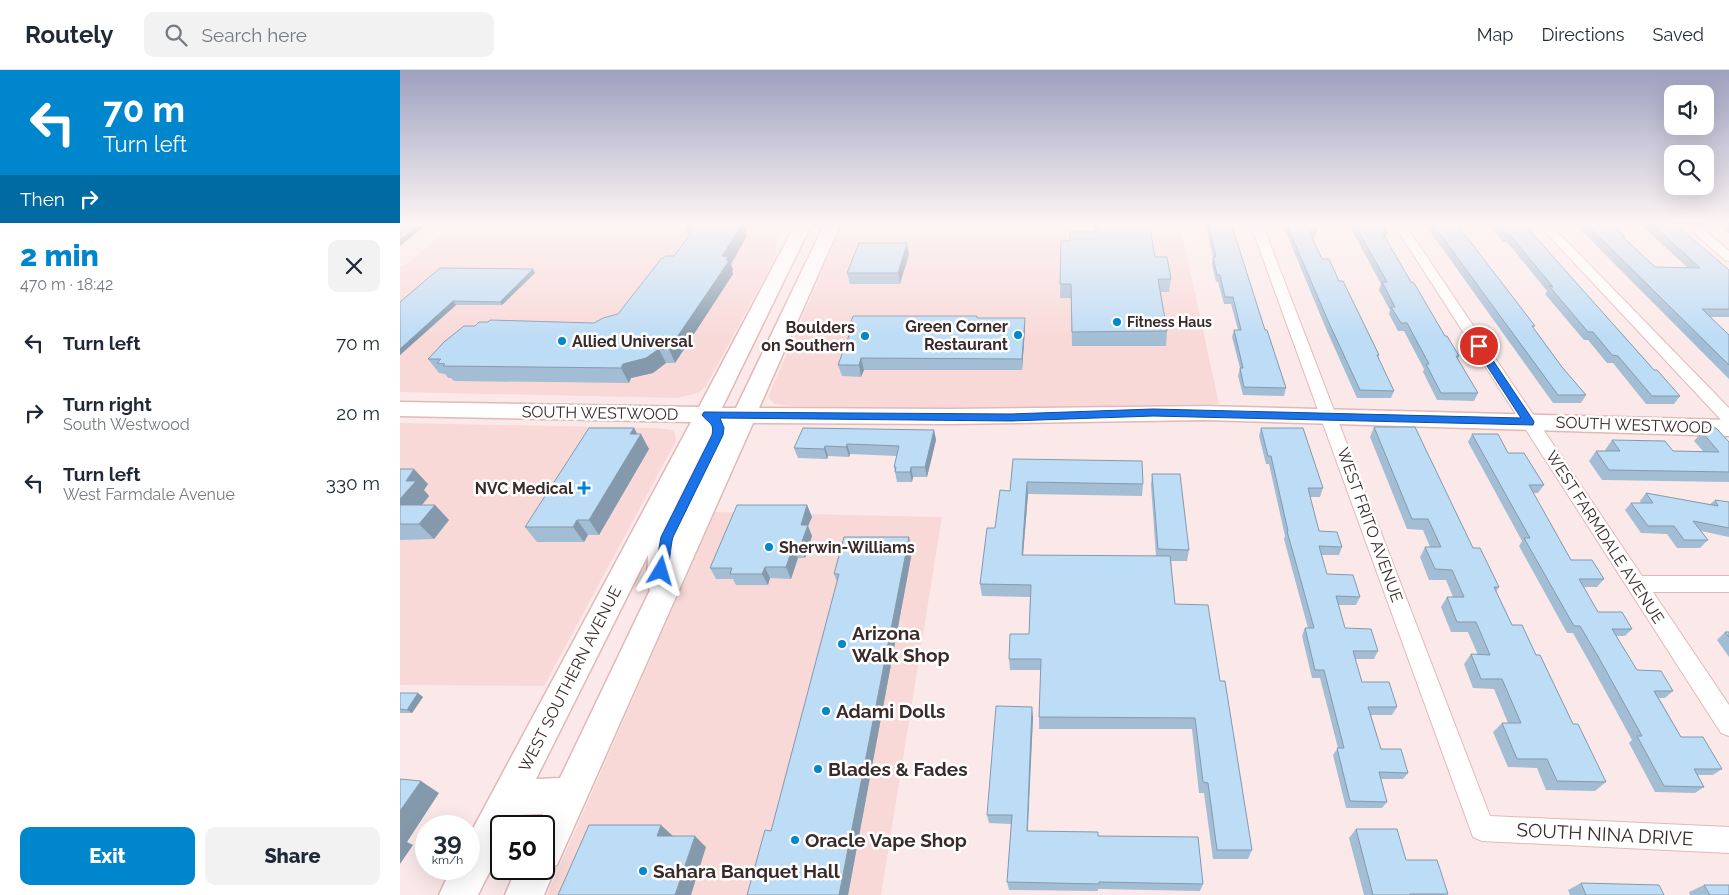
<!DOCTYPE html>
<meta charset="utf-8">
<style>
body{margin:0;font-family:Raleway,sans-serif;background:#f2f2f3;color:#1f2937;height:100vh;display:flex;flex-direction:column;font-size:19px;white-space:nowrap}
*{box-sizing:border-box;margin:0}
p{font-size:16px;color:#747a83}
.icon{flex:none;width:28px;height:28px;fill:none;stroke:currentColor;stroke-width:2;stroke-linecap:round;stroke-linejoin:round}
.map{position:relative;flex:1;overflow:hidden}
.details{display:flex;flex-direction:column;background:#fff;width:400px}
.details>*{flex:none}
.guide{background:#0086cc;color:#fff;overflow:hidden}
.controls{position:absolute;left:1264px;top:15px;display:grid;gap:10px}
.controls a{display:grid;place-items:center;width:50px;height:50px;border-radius:10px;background:#fff;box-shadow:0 5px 20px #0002;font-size:25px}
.speed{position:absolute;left:15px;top:745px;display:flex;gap:10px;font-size:25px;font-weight:700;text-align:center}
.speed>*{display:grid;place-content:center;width:65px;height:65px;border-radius:50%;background:#fff;box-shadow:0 5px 20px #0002;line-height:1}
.speed small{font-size:12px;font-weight:400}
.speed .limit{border:2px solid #111;border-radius:8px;background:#fff;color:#111}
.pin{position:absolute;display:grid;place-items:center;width:42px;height:42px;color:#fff;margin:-21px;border:2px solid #fff;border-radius:50%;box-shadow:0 1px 5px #0007}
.me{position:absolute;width:55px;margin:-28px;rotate:7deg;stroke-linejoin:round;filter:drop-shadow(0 0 4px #0008)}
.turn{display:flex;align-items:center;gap:18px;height:105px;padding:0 20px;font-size:22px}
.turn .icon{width:65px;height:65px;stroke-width:2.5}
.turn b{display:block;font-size:35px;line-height:42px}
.then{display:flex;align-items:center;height:48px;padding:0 20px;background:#0003;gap:10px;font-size:19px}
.round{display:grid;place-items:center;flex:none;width:52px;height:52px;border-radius:10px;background:#f2f2f3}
.overview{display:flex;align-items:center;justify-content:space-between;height:85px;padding:0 20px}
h1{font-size:30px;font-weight:800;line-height:38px;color:#0086cc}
.button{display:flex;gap:10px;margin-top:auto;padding:10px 20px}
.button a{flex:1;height:58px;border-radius:10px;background:#0086cc;color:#fff;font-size:20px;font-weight:800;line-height:58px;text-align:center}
.button a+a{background:#f2f2f3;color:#1f2937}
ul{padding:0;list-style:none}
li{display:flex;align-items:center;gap:15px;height:70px;padding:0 20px}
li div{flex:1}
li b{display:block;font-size:19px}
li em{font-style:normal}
header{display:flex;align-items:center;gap:30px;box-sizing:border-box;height:70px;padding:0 25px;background:#fff;border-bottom:1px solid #e0e1e3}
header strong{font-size:24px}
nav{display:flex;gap:28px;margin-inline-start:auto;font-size:18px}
.search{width:350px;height:45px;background:#f2f2f3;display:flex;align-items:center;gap:12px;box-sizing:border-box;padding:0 18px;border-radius:10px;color:#747a83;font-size:19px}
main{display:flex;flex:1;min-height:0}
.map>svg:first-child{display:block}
.built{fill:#f8d9d8}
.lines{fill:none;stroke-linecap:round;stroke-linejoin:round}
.street-casing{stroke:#e2b8b7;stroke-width:2}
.secondary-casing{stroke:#e2b8b7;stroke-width:3}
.street{fill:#fff;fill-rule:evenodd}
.secondary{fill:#fff;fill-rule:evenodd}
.wall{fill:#a3bdd4;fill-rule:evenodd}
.shaded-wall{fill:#849aac}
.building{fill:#bddcf6;stroke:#849aac}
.route{fill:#1a73e8;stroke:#114b97}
.poi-dot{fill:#0086cc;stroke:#fff;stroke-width:2}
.labels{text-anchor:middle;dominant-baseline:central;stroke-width:5;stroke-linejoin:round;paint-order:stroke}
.far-poi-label{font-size:14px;font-weight:bold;fill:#3b2a2a;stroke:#fff;text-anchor:start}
.poi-label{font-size:16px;font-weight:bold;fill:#3b2a2a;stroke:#fff;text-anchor:end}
.street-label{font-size:16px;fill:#3b2a2a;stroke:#fff}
.near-poi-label{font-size:19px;font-weight:bold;fill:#3b2a2a;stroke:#fff;text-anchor:start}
.near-street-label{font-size:19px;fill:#3b2a2a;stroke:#fff}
</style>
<header>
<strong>Routely</strong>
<div class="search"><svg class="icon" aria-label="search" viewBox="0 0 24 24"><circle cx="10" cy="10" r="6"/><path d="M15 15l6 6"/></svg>Search here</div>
<nav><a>Map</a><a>Directions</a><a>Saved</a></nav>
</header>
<main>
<section class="details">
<div class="guide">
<div class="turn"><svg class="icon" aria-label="left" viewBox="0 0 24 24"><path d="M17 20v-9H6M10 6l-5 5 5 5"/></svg><div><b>70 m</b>Turn left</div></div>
<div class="then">Then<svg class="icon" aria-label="right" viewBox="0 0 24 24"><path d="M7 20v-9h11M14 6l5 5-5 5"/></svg></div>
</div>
<div class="overview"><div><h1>2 min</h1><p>470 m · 18:42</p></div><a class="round"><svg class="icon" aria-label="close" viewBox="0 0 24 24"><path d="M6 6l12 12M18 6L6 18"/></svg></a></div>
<ul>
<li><svg class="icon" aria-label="left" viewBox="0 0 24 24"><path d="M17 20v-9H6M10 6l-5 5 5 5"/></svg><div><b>Turn left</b></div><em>70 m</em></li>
<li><svg class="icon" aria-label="right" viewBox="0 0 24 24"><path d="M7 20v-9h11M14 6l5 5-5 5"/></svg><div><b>Turn right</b><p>South Westwood</p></div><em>20 m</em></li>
<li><svg class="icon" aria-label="left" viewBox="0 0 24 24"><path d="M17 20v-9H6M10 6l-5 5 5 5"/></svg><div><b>Turn left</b><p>West Farmdale Avenue</p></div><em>330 m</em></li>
</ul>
<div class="button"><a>Exit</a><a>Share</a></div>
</section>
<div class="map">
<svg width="1329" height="825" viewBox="0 0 1329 825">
<rect width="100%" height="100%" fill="#fbe9e9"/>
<!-- built -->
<path class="built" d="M56,153H387L377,172L375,188L306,316L298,323L277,328L0,322V196H4Z
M443,153H780L819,334L732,335L569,341L390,336L374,334L368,327Z
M0,353L257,358L272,360L275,363L276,371L144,616L0,615Z
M315,442L542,447L481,825H147Z"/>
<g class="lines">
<defs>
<path id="street" d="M850,153H862L1090,746L1329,757V783L1082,771L1073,767Z
M993,153H1004L1242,506H1329V522H1253L1329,635V666L1321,663Z
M1137,153H1149L1329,338V353L1323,352Z
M1283,153H1296L1329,181V191L1325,190Z"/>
<path id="secondary" d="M396,153H412L322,338H336L425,153H441L359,338L550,339L805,336L1329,350V366L805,350L550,354L353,353L157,795L154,796L155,799L144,825H105L116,799H144V756H137L143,744L118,745L113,756H101V779L78,825H39L51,799H69V766L291,352L0,346V332L299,337ZM248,485L247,514L250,520L160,708L136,709Z"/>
</defs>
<!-- street casing -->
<use href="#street" class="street-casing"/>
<!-- secondary casing -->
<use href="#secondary" class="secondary-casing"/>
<!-- street -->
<use href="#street" class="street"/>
<!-- secondary -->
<use href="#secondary" class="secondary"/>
</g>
<!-- wall -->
<path class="wall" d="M290,153L346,161L347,166L331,194L333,200L332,201L333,204L275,293H266L253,303L231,308L229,313L54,311L51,308H48L45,304L39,303L28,289L75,256L194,253L218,244L274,186L289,165L286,158Z
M695,153H749L755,187L771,209L769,222H761L767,261L766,276H672L671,228H660L661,171H670L695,162Z
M799,153H831L865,260L886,318L884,326L843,325L838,306L840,298L832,267L834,260H838L831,234H824L818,212H816L812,194L813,187L806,157L800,156Z
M882,153H913L917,161L915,168H912L922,189L939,211L979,285L978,288L994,321L991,328H957L927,261Z
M948,153H980L987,164L985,168L1011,212L1045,266L1059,286L1058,289L1078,323L1074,331L1037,330L1023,302L1024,299L1004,261H998L989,244L990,240L979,220L981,214Z
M1024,153H1056L1135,256L1133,258L1162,297L1186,325L1181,333H1153Z
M1087,153H1123L1254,300L1280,326L1274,334H1246L1213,293H1207L1188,270H1184L1145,224L1147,221L1107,172H1103Z
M1174,153H1274L1329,200V247H1310L1329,265V309ZM1212,155H1241L1287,197H1255L1224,168L1225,167Z
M1317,153H1329V163Z
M509,184L500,214H450L447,203Z
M135,203L102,235H56L0,285V232Z
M577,248H625V259L622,300H464L461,307L442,306L438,295L449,265L448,260Z
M974,357L1073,478L1099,517L1096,522L1112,555L1136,585L1173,654L1206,712L1195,721L1146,720L1137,698L1108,697L1093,662L1102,653H1108L1094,619L1073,618L1064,594L1071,584L1078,585L1068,562H1051L1041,537L1047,527H1053L1046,510H1029L1020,487L1025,477H1030L1023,460L1007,459L970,367Z
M234,358L237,364L249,379L199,465H188L184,472H137L125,457Z
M861,358L923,418L920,427H910L919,461L942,477L939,485H921L927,504L960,527L956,535H938L945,558L978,581L974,589H955L962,612L997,637L992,645H971L981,679L1008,703L1003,709H981L987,732L982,738H946L933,685L938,678L920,608H912L902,566L905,558H908L884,469L885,466L869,394H866L859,366Z
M534,360L536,370L527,407H513L512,412H497L494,397L497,386L450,384L449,387L428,386L427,389L398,388L394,378Z
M1302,362L1329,372V412L1202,410L1189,391L1196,381H1206L1205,380L1212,370L1273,381H1303L1294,371Z
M1072,364L1108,383L1144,415L1138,423H1133L1171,490L1204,509L1197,517H1184L1198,542L1232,559L1225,566H1216L1237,600L1273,621L1265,628H1259L1281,667L1322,699L1313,705H1298L1304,717L1295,723L1255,722L1229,673L1232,670L1191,595L1173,563H1167L1119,476L1122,471L1068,372Z
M613,389L743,414L742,426L628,424L623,485L756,486L751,415L752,404L789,480L787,491H771L775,534L820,611L852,780L848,789H813L804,723H799L792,659H639V647L641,600H610L609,589L629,564L630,527L582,526L580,514L595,458L610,421Z
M0,399L28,414L24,420L29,426L22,435H35L49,450L34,469L0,470Z
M1246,423L1309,435L1315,430L1329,432V467L1301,461L1308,470L1300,478H1277L1267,464L1241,463L1225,440L1231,433H1241L1240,431Z
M407,435L412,447L408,456L412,466L405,488H398L391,509L370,508L368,515H336L333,509H316L310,498Z
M512,482L448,825H347L371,761L437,512L434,504Z
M1325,562H1329V587L1317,570Z
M0,623L23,627L12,643H0Z
M633,647L628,761L698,766L803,814L800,821L698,819V821L609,820L607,812L611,754L589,753L587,745Z
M956,759L1006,790L1048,824L1046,825H964L949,768Z
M1181,813L1264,825H1170L1168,820Z
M1304,815L1329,825H1290L1289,822Z"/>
<!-- shaded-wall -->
<path class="shaded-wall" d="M22,153H29L0,176V170Z
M338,153H351L346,161L347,166L331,194L333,200L332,201L333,204L275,293L269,279L322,186Z
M507,173L509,184L500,214L498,203Z
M133,199L135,203L102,235L100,232Z
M53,231L56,235L0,285V279Z
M625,248V259L622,300V289Z
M259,279L266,293L253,303L231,308L229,313L221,298L223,294Z
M461,288L464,300L461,307L459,295Z
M234,358L239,367L241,364L249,379L199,465L189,450L230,364Z
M534,360L536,370L527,407L525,397Z
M447,374L450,384L449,387L446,377Z
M425,376L428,386L427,389L424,379Z
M511,397L513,407L512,412L510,402Z
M14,399L28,414L24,420L29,426L10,450L0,440V429L6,411Z
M627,412L628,424L622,497V485Z
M35,435L49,450L34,469L19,454Z
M407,435L412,447L408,456L412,466L405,488L400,477L401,455Z
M177,450L188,465L184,472L173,457Z
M509,467L512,482L448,825H439Z
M393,477L398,488L391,509L386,497Z
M365,497L370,508L368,515L362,504Z
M18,623L23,627L12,643L7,640Z
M632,637L633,647L627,770V761Z
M21,711L39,723L7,772L13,775L0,794V741Z
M261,755L273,766H257Z
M295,766L306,777L291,825H275Z"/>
<!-- building -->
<path class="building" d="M0,153H22L0,170Z
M290,153H343L322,186L328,187L326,190L329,191L269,279H259L246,288L223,294L221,298L43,296L45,294L37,293L41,289H28L44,272L64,256H75L79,252H88L90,250L194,253L203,248L218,244L261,189L266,186H274L295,158H286Z
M696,153H749L755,187H767L771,209H758L767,261L672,262L671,214H660L661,171H670V162H696Z
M808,153H831L865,260H867L886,318L844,317L840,298H843L834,260H841L833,227H825L820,205H817L813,187H816Z
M886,153H913L917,161H909L922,189H929L939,211H943L979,285H977L994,321L960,320L929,253Z
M954,153H980L987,164H983L1011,212L1014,213L1045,266H1047L1059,286H1056L1078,323H1041L1026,294H1029L1007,253H1001L991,237H995L982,212H987Z
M1032,153H1056L1135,256H1132L1162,297L1186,325H1158Z
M1096,153H1123L1254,300H1257L1280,326H1252L1218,286L1212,285L1193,262H1188L1149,216L1153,217L1110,165H1107Z
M1185,153H1211L1225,167H1223L1255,197L1300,198L1251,153H1274L1329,200V239H1302L1329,265V295Z
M459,173H507L498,203H447Z
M40,198L133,199L100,232L53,231L0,279V232Z
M453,246H577V248H625L622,289L461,288L459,295H438L451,260H448Z
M974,357H1015L1073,478H1080L1099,517H1094L1112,555H1122L1136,585H1140L1173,654H1178L1206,712L1157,711L1147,689H1117L1102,653H1121L1102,609H1081L1071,584L1090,585L1076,552H1057L1047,527H1064L1052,500L1035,499L1025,477H1041L1028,449H1012Z
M1307,357L1316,358L1329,372V402L1209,400L1196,381H1220L1212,370L1265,371L1273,381L1319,382L1302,362Z
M189,358H234L230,364H241L189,450H177L173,457H125Z
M403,358L534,360L525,397H511L510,402H495L496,397H494L499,376L447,374L446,377L425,376L424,379L394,378Z
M861,358H903L923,418H908L919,461L937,462L942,477L919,476L927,504L953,505L960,527L936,526L945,558L971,559L978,581H953L962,612H989L997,637H968L981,679H1001L1008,703L979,702L987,732L950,731L937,678H944L924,600H915L905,558H914L887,461H888L871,386H868Z
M1072,364H1098L1108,383H1124L1144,415H1129L1171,490H1192L1204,509H1179L1198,542H1222L1232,559H1212L1237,600L1261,601L1273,621H1254L1281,667H1303L1322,699H1294L1304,717L1264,716L1237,666H1242L1199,588L1180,556H1174L1124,468H1130Z
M613,389L742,391L743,414L627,412L622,485L770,486L775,534L808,535L820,611H825L852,780H817L808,713L803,712L795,648L639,647L641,589H609L610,564H629L631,515L580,514L587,458H595L600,420L610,421Z
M0,399H14L6,411H16L0,429Z
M752,404H780L789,480L758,479Z
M1246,423L1318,436L1315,430L1329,432V458L1293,451L1308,470H1284L1274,456H1248L1231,433H1253Z
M0,435H35L19,454H0Z
M337,435H407L401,455H408L400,477H393L386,497H365L362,504H330L332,498H310Z
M444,467H509L439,825H347L365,760L371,761L439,504H434Z
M1325,562H1329V567Z
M0,623H18L7,640L0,639Z
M596,636L632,637L627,761L698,762V766L798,767L803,814L699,812V814L607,812L612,745H587Z
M0,709L21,711L0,741Z
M189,755H261L257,766H295L275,825H158Z
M956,759H997L1006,790H1037L1048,824H1010V825H973Z
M1181,813L1259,815L1264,825H1186Z
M1304,815H1329V825H1310Z"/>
<!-- sky -->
<linearGradient id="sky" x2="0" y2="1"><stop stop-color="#9da0bf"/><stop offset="0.57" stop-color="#fdf5f5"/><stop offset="1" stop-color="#fdf5f5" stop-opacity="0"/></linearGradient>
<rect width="1329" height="269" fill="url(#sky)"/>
<!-- route -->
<path class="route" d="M1079,273L1082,274L1133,350L1134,352L1133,355L753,346L611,351L320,348L324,358L323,365L273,467C270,477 270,497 266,505H257L255,501L261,467L312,365C315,353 308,353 302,345L304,342L611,344L753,339L1121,348L1074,276Z"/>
<!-- markers -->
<g class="poi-dot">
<circle cx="717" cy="252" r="5"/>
<circle cx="618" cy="265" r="5"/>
<circle cx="465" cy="266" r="5"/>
<circle cx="162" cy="271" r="5"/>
<path d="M181.5 410.5h5v5h5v5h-5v5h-5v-5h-5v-5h5z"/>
<circle cx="369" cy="477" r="5"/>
<circle cx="442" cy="574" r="5"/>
<circle cx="426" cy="641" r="5"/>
<circle cx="418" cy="699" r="5"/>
<circle cx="395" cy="770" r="5"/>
<circle cx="243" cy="801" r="5"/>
</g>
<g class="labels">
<!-- far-poi labels -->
<g class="far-poi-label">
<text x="727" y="252">Fitness Haus</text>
</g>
<!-- poi labels -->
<g class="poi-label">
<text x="608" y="256">Green Corner<tspan x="608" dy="18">Restaurant</tspan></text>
<text x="455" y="257">Boulders<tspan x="455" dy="18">on Southern</tspan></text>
<text x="172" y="271" text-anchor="start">Allied Universal</text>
<text x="173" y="418">NVC Medical</text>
<text x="379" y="477" text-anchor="start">Sherwin-Williams</text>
</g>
<!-- street labels -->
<g class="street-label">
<text transform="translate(200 343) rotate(1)">SOUTH WESTWOOD</text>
<text transform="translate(1234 355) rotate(2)">SOUTH WESTWOOD</text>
<text transform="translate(970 455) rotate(70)">WEST FRITO AVENUE</text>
<text transform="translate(1205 467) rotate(57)">WEST FARMDALE AVENUE</text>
<text transform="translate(170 609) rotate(-63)">WEST SOUTHERN AVENUE</text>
</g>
<!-- near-poi labels -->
<g class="near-poi-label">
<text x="452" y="563">Arizona<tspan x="452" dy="22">Walk Shop</tspan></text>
<text x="436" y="641">Adami Dolls</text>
<text x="428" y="699">Blades &amp; Fades</text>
<text x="405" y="770">Oracle Vape Shop</text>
<text x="253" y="801">Sahara Banquet Hall</text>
</g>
<!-- near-street labels -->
<g class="near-street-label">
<text transform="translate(1205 764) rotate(3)">SOUTH NINA DRIVE</text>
</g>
</g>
</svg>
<div class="controls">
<a><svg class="icon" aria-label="sound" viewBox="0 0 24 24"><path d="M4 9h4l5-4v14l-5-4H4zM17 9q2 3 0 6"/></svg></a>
<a><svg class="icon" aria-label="search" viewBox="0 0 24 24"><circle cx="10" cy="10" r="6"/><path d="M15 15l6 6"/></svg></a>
</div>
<div class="speed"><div>39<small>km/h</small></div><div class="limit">50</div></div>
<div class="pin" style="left:1079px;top:276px;background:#d93025"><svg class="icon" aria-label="arrive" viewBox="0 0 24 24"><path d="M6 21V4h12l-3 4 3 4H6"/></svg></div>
<svg class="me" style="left:261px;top:501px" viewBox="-20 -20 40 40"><path d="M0-17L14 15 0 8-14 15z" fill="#1a73e8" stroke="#fff" stroke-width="4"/></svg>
</div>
</main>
